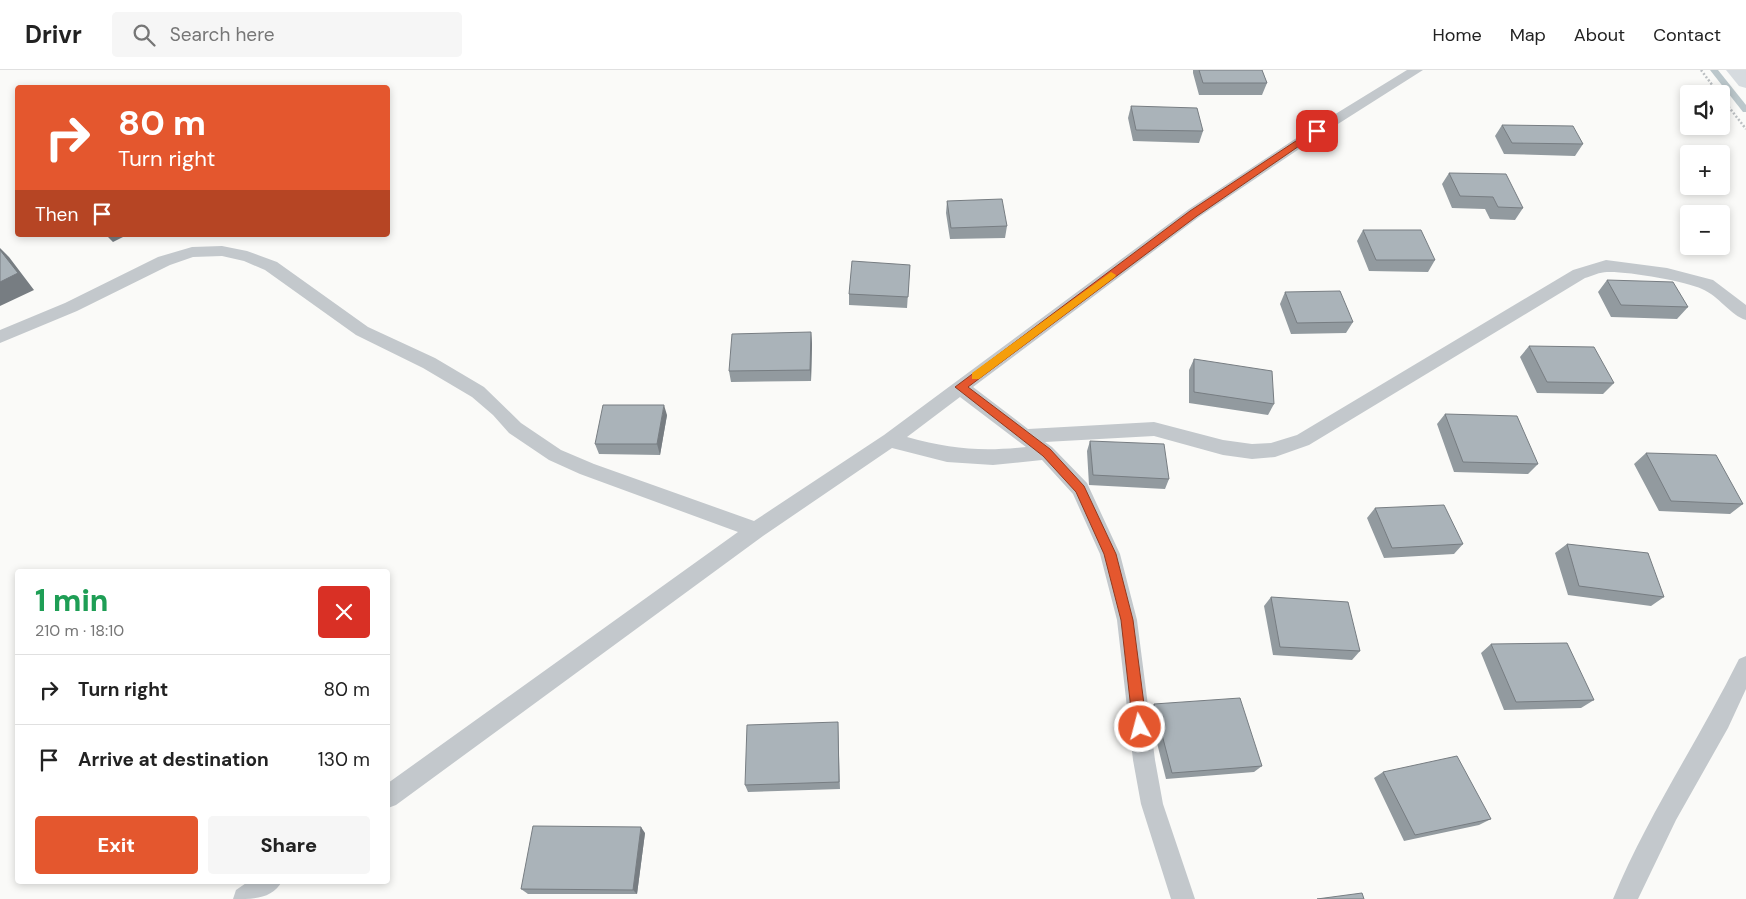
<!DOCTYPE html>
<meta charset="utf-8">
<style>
body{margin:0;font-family:"DM Sans",sans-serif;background:#f6f6f6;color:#222;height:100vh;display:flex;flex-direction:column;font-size:19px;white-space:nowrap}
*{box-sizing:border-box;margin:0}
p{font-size:16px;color:#767676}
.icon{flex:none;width:28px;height:28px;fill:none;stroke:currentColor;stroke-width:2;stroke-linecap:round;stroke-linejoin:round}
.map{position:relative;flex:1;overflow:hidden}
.panel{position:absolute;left:15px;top:499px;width:375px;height:315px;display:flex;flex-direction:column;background:#fff;border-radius:5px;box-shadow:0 2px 8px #0003}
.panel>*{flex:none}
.guide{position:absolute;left:15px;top:15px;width:375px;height:152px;border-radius:5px;box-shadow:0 2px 8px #0003;background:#e4572e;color:#fff;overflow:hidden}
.tools{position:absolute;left:1680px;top:15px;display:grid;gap:10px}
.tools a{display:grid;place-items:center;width:50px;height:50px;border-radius:5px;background:#fff;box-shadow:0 2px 8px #0003;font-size:25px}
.pin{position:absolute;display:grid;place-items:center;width:42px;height:42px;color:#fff;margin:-21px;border-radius:10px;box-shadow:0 2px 8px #0006}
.me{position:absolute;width:55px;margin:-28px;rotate:353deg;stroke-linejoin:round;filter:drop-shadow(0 0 4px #0008)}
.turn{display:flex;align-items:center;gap:18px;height:105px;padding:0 20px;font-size:22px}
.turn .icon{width:65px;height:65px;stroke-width:2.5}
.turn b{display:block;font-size:35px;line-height:42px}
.then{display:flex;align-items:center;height:48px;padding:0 20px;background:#0003;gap:10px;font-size:19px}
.round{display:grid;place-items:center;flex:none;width:52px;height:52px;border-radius:5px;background:#f6f6f6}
.summary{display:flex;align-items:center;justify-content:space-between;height:85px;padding:0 20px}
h1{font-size:30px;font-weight:800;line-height:38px;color:#1e9e55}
.primary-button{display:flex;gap:10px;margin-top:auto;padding:10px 20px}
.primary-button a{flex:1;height:58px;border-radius:5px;background:#e4572e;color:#fff;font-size:20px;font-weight:800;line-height:58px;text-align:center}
.primary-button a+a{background:#f6f6f6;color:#222}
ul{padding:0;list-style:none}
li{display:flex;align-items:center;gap:15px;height:70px;padding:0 20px;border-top:1px solid #e0e0e0}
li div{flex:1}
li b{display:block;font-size:19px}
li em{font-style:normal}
header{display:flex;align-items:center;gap:30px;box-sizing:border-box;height:70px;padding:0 25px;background:#fff;border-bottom:1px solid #e0e0e0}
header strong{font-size:24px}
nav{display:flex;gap:28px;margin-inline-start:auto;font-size:18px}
.search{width:350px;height:45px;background:#f6f6f6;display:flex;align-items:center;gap:12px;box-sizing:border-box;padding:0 18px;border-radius:5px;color:#767676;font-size:19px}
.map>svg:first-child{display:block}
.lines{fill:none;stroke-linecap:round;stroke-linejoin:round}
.stream{fill:#bbc7cb;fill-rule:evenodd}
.path{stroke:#bbbfc2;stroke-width:2.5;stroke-dasharray:2 2;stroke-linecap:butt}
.lane{fill:#c3c8cc;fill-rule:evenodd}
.highway{fill:#d6dbdf;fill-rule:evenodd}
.wall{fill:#929a9f}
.shaded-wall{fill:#777d82}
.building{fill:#aab3b9;stroke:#777d82}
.route{fill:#e4572e;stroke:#94391e}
.slow{fill:#f59e0b}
</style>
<header>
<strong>Drivr</strong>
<div class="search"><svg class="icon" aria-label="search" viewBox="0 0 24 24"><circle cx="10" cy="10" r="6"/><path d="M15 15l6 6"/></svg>Search here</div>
<nav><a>Home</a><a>Map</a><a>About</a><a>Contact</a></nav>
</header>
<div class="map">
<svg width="1746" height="829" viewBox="0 0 1746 829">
<rect width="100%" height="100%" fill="#fafaf8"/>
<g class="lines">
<!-- stream -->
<path class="stream" d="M1710,0H1718L1746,35V42H1743Z"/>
<!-- path -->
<path class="path" d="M1701,0L1719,24
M1721,27L1746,59"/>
<!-- lane -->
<path class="lane" d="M1407,0H1423L1308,73L1199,147L973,317L1028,359L1154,352L1223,370L1252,374L1271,373L1297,365L1573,200L1606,190L1667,198L1713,210L1746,235V250C1730,245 1719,226 1702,219C1686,211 1626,201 1607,202C1600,202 1592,206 1585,208L1309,375L1275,387L1252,389L1223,385L1154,366L1045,372L1052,377L1087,413L1120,484L1137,550L1155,690L1163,734L1195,829H1171L1141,734L1133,690L1117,550L1100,484L1073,424L1042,390L993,395L947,392L892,378L763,466L396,735L388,738V713L738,462L580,404L549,390L509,363L493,345L472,327L423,298L356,265L265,200L244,191L222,186L193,187L170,195L77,241L0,273V260L65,233L158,187L192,177L222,176L247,181L277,192L368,257L435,288L484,317L521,353L561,380L594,394L754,451L884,365L1189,139L1298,67ZM960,327L1026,377C981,382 951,379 907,367Z
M1746,586V619L1728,658L1676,750L1638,829H1613C1647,746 1699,670 1739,589Z
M249,811H282C273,829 253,829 233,829L236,820Z"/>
<!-- highway -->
<path class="highway" d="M1726,0H1746V18L1739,16Z"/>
</g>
<!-- wall -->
<path class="wall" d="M1193,0H1262L1267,13L1262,25H1199L1193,3Z
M1131,36L1203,61L1199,73L1133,71L1128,48Z
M1502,55L1583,74L1575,86L1504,84L1495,66Z
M1449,103L1523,138L1515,150L1490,149L1485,139L1452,138L1442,114Z
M947,131L1007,156L1005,168L950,169L946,143Z
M1363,160L1435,190L1428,202L1369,201L1357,171Z
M910,195L907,238L849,235V224Z
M1607,210L1688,237L1677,249L1611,247L1598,222Z
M1285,222L1353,252L1346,263L1291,264L1280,234Z
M811,262L812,274L811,311L731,312L729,301Z
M1529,276L1614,313L1603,324L1537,323L1520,287Z
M1194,289L1274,334L1268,345L1189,333V300Z
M1445,344L1538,394L1528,404L1454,402L1437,354Z
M667,345L660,385L599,384L595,374Z
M1090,371L1169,409L1165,419L1089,415L1087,381Z
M1646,383L1743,434L1730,444L1659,441L1634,394Z
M1375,438L1463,474L1454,484L1384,488L1367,448Z
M1567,474L1664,527L1651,536L1568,525L1555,483Z
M1271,527L1360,581L1352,590L1273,585L1264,536Z
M1491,574L1594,630L1581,638L1504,640L1481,583Z
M1154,634L1262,696L1254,702L1166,709L1149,641Z
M838,652L840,719L748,722L745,715Z
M1383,702L1491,749L1479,755L1404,771L1374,708Z
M645,763L637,824H528L521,819Z"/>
<!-- shaded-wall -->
<path class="shaded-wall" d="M111,165H127L113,172L108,167Z
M0,178L9,187L34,220L0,236Z
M811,262L812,274L811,311L810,300Z
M664,335L667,345L660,385L657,374Z
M641,757L645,763L637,824L633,820Z"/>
<!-- building -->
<path class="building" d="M1199,0H1262L1267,13H1203Z
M1131,36L1197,38L1203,61L1136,60Z
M1502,55L1573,56L1583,74L1512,73Z
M1449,103L1506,104L1523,138L1498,137L1493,127L1460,126Z
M1002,129L1007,156L951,158L947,131Z
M1363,160H1421L1435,190H1376Z
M0,180L18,203L0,212Z
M852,191L910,195L908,227L849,224Z
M1607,210L1673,212L1688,237L1621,235Z
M1340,221L1353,252L1297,253L1285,222Z
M811,262L810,300L729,301L732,264Z
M1529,276L1594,277L1614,313L1547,312Z
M1194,289L1272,301L1274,334L1194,322Z
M603,335H664L657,374H595Z
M1445,344L1517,346L1538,394L1463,392Z
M1090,371L1164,374L1169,409L1093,405Z
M1646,383L1716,385L1743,434L1671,431Z
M1444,435L1463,474L1392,478L1375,438Z
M1567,474L1648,483L1664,527L1579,516Z
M1271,527L1348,532L1360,581L1280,577Z
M1567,573L1594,630L1516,632L1491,574Z
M1240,628L1262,696L1172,703L1154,634Z
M838,652L839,712L745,715L747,655Z
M1457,686L1491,749L1415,765L1383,702Z
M533,756L641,757L633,820L521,819Z
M1362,823L1364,829H1317Z"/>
<!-- route -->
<path class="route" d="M1314,59L1321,61L1197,146L968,317L1050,379L1084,416L1116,484L1133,550L1147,657L1145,662L1140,664L1135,662L1133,657L1121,550L1104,484L1076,422L1043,386L955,317L1190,141Z"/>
<!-- slow -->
<path class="slow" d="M1111,202L1116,205L1115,207L979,309H972V303Z"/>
</svg>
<div class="tools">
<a><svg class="icon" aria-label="sound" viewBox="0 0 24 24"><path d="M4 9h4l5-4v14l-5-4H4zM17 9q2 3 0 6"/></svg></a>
<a>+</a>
<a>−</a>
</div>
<div class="pin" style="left:1317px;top:61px;background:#d93025"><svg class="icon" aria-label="arrive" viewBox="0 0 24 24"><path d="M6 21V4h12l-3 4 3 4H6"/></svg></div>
<svg class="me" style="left:1140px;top:657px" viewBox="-20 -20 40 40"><circle r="17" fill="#e4572e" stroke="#fff" stroke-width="3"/><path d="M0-11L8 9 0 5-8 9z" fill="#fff"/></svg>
<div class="guide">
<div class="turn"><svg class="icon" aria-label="right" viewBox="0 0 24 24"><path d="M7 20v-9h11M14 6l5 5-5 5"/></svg><div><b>80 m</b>Turn right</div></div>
<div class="then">Then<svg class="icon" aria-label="arrive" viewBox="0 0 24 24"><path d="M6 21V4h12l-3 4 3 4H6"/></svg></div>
</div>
<section class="panel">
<div class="summary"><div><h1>1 min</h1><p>210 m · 18:10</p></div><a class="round" style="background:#d93025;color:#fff"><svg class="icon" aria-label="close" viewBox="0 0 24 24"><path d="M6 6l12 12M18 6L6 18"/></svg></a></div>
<ul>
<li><svg class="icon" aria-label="right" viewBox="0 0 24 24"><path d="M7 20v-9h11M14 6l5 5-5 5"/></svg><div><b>Turn right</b></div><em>80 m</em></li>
<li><svg class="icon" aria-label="arrive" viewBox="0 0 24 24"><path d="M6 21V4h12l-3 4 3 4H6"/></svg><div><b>Arrive at destination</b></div><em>130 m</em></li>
</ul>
<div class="primary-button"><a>Exit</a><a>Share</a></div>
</section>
</div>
